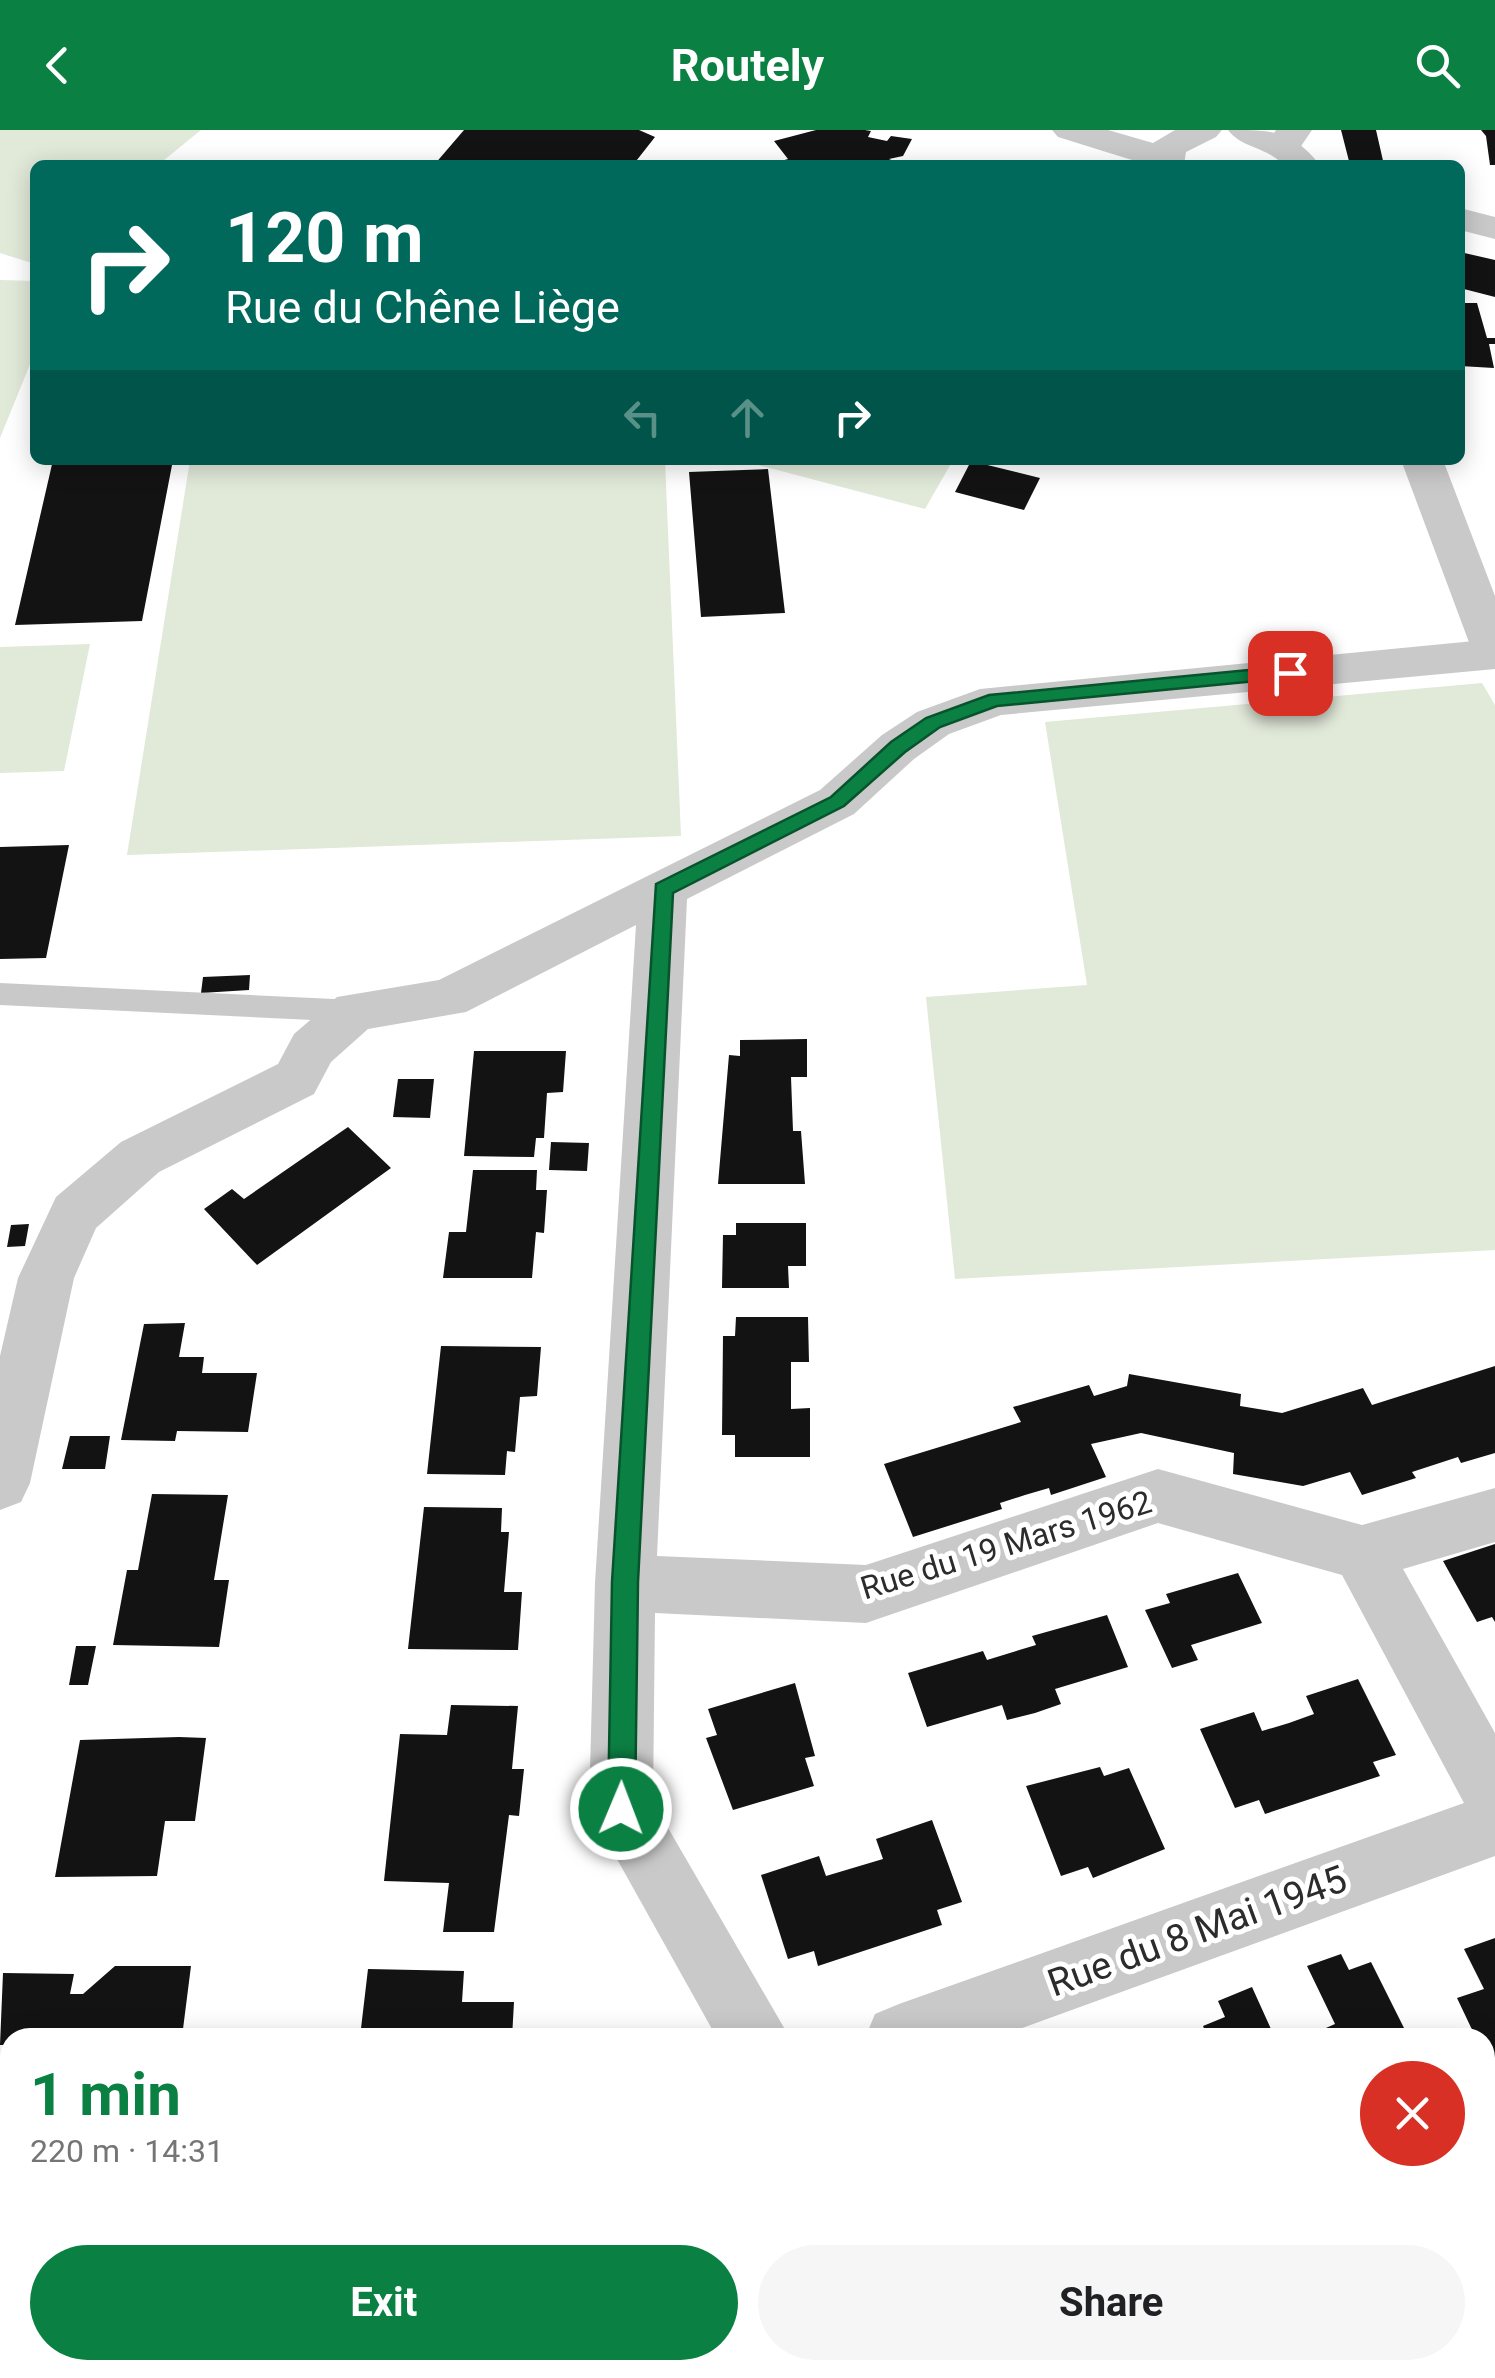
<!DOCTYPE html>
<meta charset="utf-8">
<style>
body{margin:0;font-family:Roboto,sans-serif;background:#f6f6f6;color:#202124;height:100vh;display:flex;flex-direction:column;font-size:38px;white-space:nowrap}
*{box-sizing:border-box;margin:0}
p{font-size:32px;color:#757577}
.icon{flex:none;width:55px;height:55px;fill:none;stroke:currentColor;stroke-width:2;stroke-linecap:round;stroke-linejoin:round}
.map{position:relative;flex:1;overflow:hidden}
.panel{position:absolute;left:0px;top:1898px;width:1495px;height:352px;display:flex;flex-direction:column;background:#fff;border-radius:30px 30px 0 0;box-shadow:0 5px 25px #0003}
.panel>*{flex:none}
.hud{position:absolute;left:30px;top:30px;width:1435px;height:305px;border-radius:15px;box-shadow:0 5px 25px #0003;background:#00695c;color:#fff;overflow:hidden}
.pin{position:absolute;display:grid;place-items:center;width:85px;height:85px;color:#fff;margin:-42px;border-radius:20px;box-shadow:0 5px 15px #0006}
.me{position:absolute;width:110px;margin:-55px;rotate:1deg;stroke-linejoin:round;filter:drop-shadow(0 0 8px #0008)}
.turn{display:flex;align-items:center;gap:35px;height:210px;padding:0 30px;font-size:45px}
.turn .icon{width:130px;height:130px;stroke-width:2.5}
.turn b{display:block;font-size:70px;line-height:85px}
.lanes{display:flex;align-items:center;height:95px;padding:0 30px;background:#0003;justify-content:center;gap:50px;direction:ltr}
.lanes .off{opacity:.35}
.round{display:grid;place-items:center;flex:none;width:105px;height:105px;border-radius:52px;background:#f6f6f6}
.headline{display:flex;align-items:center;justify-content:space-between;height:170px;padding:0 30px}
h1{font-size:60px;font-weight:700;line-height:75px;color:#0b8043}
.cta{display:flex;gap:20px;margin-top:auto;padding:20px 30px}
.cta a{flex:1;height:115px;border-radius:60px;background:#0b8043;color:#fff;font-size:40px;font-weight:700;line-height:115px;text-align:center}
.cta a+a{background:#f6f6f6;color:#202124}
header{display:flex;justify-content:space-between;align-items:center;height:130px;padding:0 30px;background:#0b8043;color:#fff;font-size:45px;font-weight:700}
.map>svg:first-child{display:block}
.green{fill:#e1e9d9}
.building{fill:#131313}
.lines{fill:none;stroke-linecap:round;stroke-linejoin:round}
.service{fill:#c9c9c9;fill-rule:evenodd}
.minor{fill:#c9c9c9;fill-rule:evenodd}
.tertiary{fill:#c9c9c9;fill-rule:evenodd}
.route{fill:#0b8043;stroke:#07532c;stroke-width:2.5}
.labels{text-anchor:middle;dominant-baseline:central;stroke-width:10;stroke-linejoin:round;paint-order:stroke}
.street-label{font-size:32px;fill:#2c2c2c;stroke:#fff}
.near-street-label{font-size:38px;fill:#2c2c2c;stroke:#fff}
</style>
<header><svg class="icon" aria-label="back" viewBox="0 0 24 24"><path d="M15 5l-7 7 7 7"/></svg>Routely<svg class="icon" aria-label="search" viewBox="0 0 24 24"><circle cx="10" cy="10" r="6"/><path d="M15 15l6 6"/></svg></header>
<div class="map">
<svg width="1495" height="2248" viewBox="0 0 1495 2248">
<rect width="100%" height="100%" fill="#fff"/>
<!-- green -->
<path class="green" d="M0,0H201L158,35H35V134L0,123Z
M0,150L35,151V222L0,308Z
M190,330H665L681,706L127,725Z
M739,330H953L925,379Z
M90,514L64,641L0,643V517Z
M1482,553L1495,575V1120L955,1149L926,867L1087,855L1045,592Z"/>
<!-- building -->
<path class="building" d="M464,0H639L655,7L633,35H434Z
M816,0H865L871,1L868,7L887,11L891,6L912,9L903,26L889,29L902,35H768L788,29L774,11Z
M1341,0H1376L1384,35H1350Z
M1481,0H1495V35H1490L1486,6Z
M1460,122L1495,130V167L1460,158Z
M1460,173H1477L1487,208H1495V214H1489L1494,238L1460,236Z
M53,330H173L142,491L15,495Z
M971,331L1040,348L1024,380L955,362Z
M768,339L785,483L701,487L689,342Z
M69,715L46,828L0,829V717Z
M250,845L249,860L201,863L203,847Z
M807,909V947H791L793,1001H801L805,1054H718L729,925L740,926V910Z
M474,921H566L563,962L547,963L544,1008H536L534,1027L464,1026Z
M398,949H434L430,988L393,987Z
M348,997L391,1038L257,1135L204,1079L232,1059L244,1069Z
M551,1012L589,1013L587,1041L549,1040Z
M473,1040H537L536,1060H547L544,1103L536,1102L532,1148H443L449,1102H466Z
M736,1093H806V1136H788L789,1158H722L723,1105H736Z
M29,1094L25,1116L7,1117L11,1095Z
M736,1187H808L809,1232H791V1279L810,1278V1327H735V1305H722L723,1206H735Z
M185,1193L179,1227H204L202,1243H257L248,1302L177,1301L175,1311L121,1310L144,1194Z
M441,1216L541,1217L537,1266L520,1267L515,1322L507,1321L505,1345L427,1344Z
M1495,1236V1323L1461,1333L1458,1327L1412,1342L1416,1348L1362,1365L1350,1342L1303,1356L1233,1344L1234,1323L1141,1303L1091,1314L1106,1347L1051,1365L1049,1358L1025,1365L1000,1373L1002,1379L913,1407L884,1334L1021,1292L1013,1277L1089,1255L1094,1266L1127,1256L1129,1244L1241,1264L1240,1276L1282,1283L1363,1258L1372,1275Z
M70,1306H110L105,1339H62Z
M152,1364L228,1365L214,1450H229L219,1517L113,1515L127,1440H138Z
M424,1377L502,1378L501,1402H509L504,1462H522L518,1520L408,1519Z
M1495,1414V1492L1492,1487L1477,1492L1443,1431Z
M1238,1443L1262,1493L1191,1515L1198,1530L1172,1538L1145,1480L1170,1473L1166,1464Z
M1107,1485L1128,1537L1055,1559L1061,1574L1035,1583L1007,1590L1002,1575L927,1597L908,1543L983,1521L987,1530L1036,1515L1032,1506Z
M76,1516H96L88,1555H69Z
M1358,1549L1396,1625L1373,1632L1380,1646L1265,1684L1259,1670L1235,1678L1200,1599L1254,1582L1262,1601L1289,1593L1314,1584L1306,1566Z
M795,1553L815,1626L805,1628L814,1656L733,1680L706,1608L717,1605L708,1579Z
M451,1575L518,1576L512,1639H524L519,1686L509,1685L494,1802H443L449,1753L384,1751L400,1604L447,1605Z
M179,1607L206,1608L195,1691H165L157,1746L55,1747L80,1610Z
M1100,1637L1104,1646L1129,1638L1165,1719L1093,1748L1088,1737L1061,1746L1026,1656Z
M932,1690L962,1772L937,1780L942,1795L818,1836L814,1821L788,1829L761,1745L819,1726L826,1746L883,1729L876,1709Z
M1495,1808V1948L1485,1927V1908H1476L1457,1868L1484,1859L1464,1819Z
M1341,1824L1349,1840L1371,1832L1409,1908H1303L1335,1894L1307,1836Z
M115,1836H191L183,1899L191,1908H10V1915H0L3,1843L74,1844L70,1864H83Z
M368,1839L464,1841L462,1872H514L512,1908L360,1907Z
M1252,1857L1275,1908H1208L1203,1896L1225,1887L1218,1871Z
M1485,2095L1495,2097V2197L1485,2195Z
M4,2225H10V2240H141L140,2248H0Z
M243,2240H274L273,2248H242Z
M388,2240H492L491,2248H387Z
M624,2240H793L795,2248L624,2247Z
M1109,2240H1383L1387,2248H1113Z"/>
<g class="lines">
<!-- service -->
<path class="service" d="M0,853L355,870L365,873L369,881L365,889L355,892L0,875Z"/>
<!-- minor -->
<path class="minor" d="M1276,0H1312L1297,22H1271L1266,14Z
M1495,509V539L1001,585L949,604L914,629L854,684L687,769L657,1426L866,1435L1158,1339L1362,1395L1495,1358V1412L1403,1439L1495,1603V1726L995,1908H865L875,1884L899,1874L1464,1673L1342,1445L1158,1393L866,1493L655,1483L653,1672L790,1908H717L589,1679L595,1453L636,795L466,882L368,899L331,932L314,964L159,1042L96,1098L74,1148L30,1353L21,1372L0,1380V1226L18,1148L56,1067L121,1012L278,934L294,904L337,867L439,850L820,660L882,605L917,582L980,559Z
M916,2240H992L995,2248H919Z"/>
<!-- tertiary -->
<path class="tertiary" d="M1052,0H1108L1153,13L1175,0H1222L1216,7L1186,22L1184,35H1148L1058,7Z
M1228,0C1273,0 1292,0 1320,35H1283C1268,17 1241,18 1228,0Z
M1460,78L1495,87V109L1460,100Z
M1401,330H1443L1495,466V538L1479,534L1473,523Z"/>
</g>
<!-- route -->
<path class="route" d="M1290,536L1297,538V547L997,576L940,597L905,622L844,676L673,763L638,1452L635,1679L631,1688L621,1692L612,1688L608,1679L612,1452L656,754L831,667L891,612L926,588L989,565Z"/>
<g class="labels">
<!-- street labels -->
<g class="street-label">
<text transform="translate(1006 1415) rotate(-17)">Rue du 19 Mars 1962</text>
</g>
<!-- near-street labels -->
<g class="near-street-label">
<text transform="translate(1197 1801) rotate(-20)">Rue du 8 Mai 1945</text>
</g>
</g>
</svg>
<div class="pin" style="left:1290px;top:543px;background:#d93025"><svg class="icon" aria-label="arrive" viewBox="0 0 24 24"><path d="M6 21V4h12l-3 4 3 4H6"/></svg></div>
<svg class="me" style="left:621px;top:1679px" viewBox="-20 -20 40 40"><circle r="17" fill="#0b8043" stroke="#fff" stroke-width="3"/><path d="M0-11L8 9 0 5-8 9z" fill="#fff"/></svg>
<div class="hud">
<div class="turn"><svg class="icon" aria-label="right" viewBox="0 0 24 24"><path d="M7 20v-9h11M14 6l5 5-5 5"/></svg><div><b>120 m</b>Rue du Chêne Liège</div></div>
<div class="lanes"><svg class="icon off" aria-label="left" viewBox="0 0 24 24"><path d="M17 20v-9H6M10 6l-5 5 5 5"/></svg><svg class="icon off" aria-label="ahead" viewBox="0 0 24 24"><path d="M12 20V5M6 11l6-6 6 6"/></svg><svg class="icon" aria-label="right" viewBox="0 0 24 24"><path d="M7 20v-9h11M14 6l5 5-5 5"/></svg></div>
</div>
<section class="panel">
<div class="headline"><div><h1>1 min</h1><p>220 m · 14:31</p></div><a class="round" style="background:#d93025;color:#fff"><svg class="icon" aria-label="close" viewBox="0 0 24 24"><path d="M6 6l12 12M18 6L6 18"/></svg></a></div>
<div class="cta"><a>Exit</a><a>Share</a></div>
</section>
</div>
